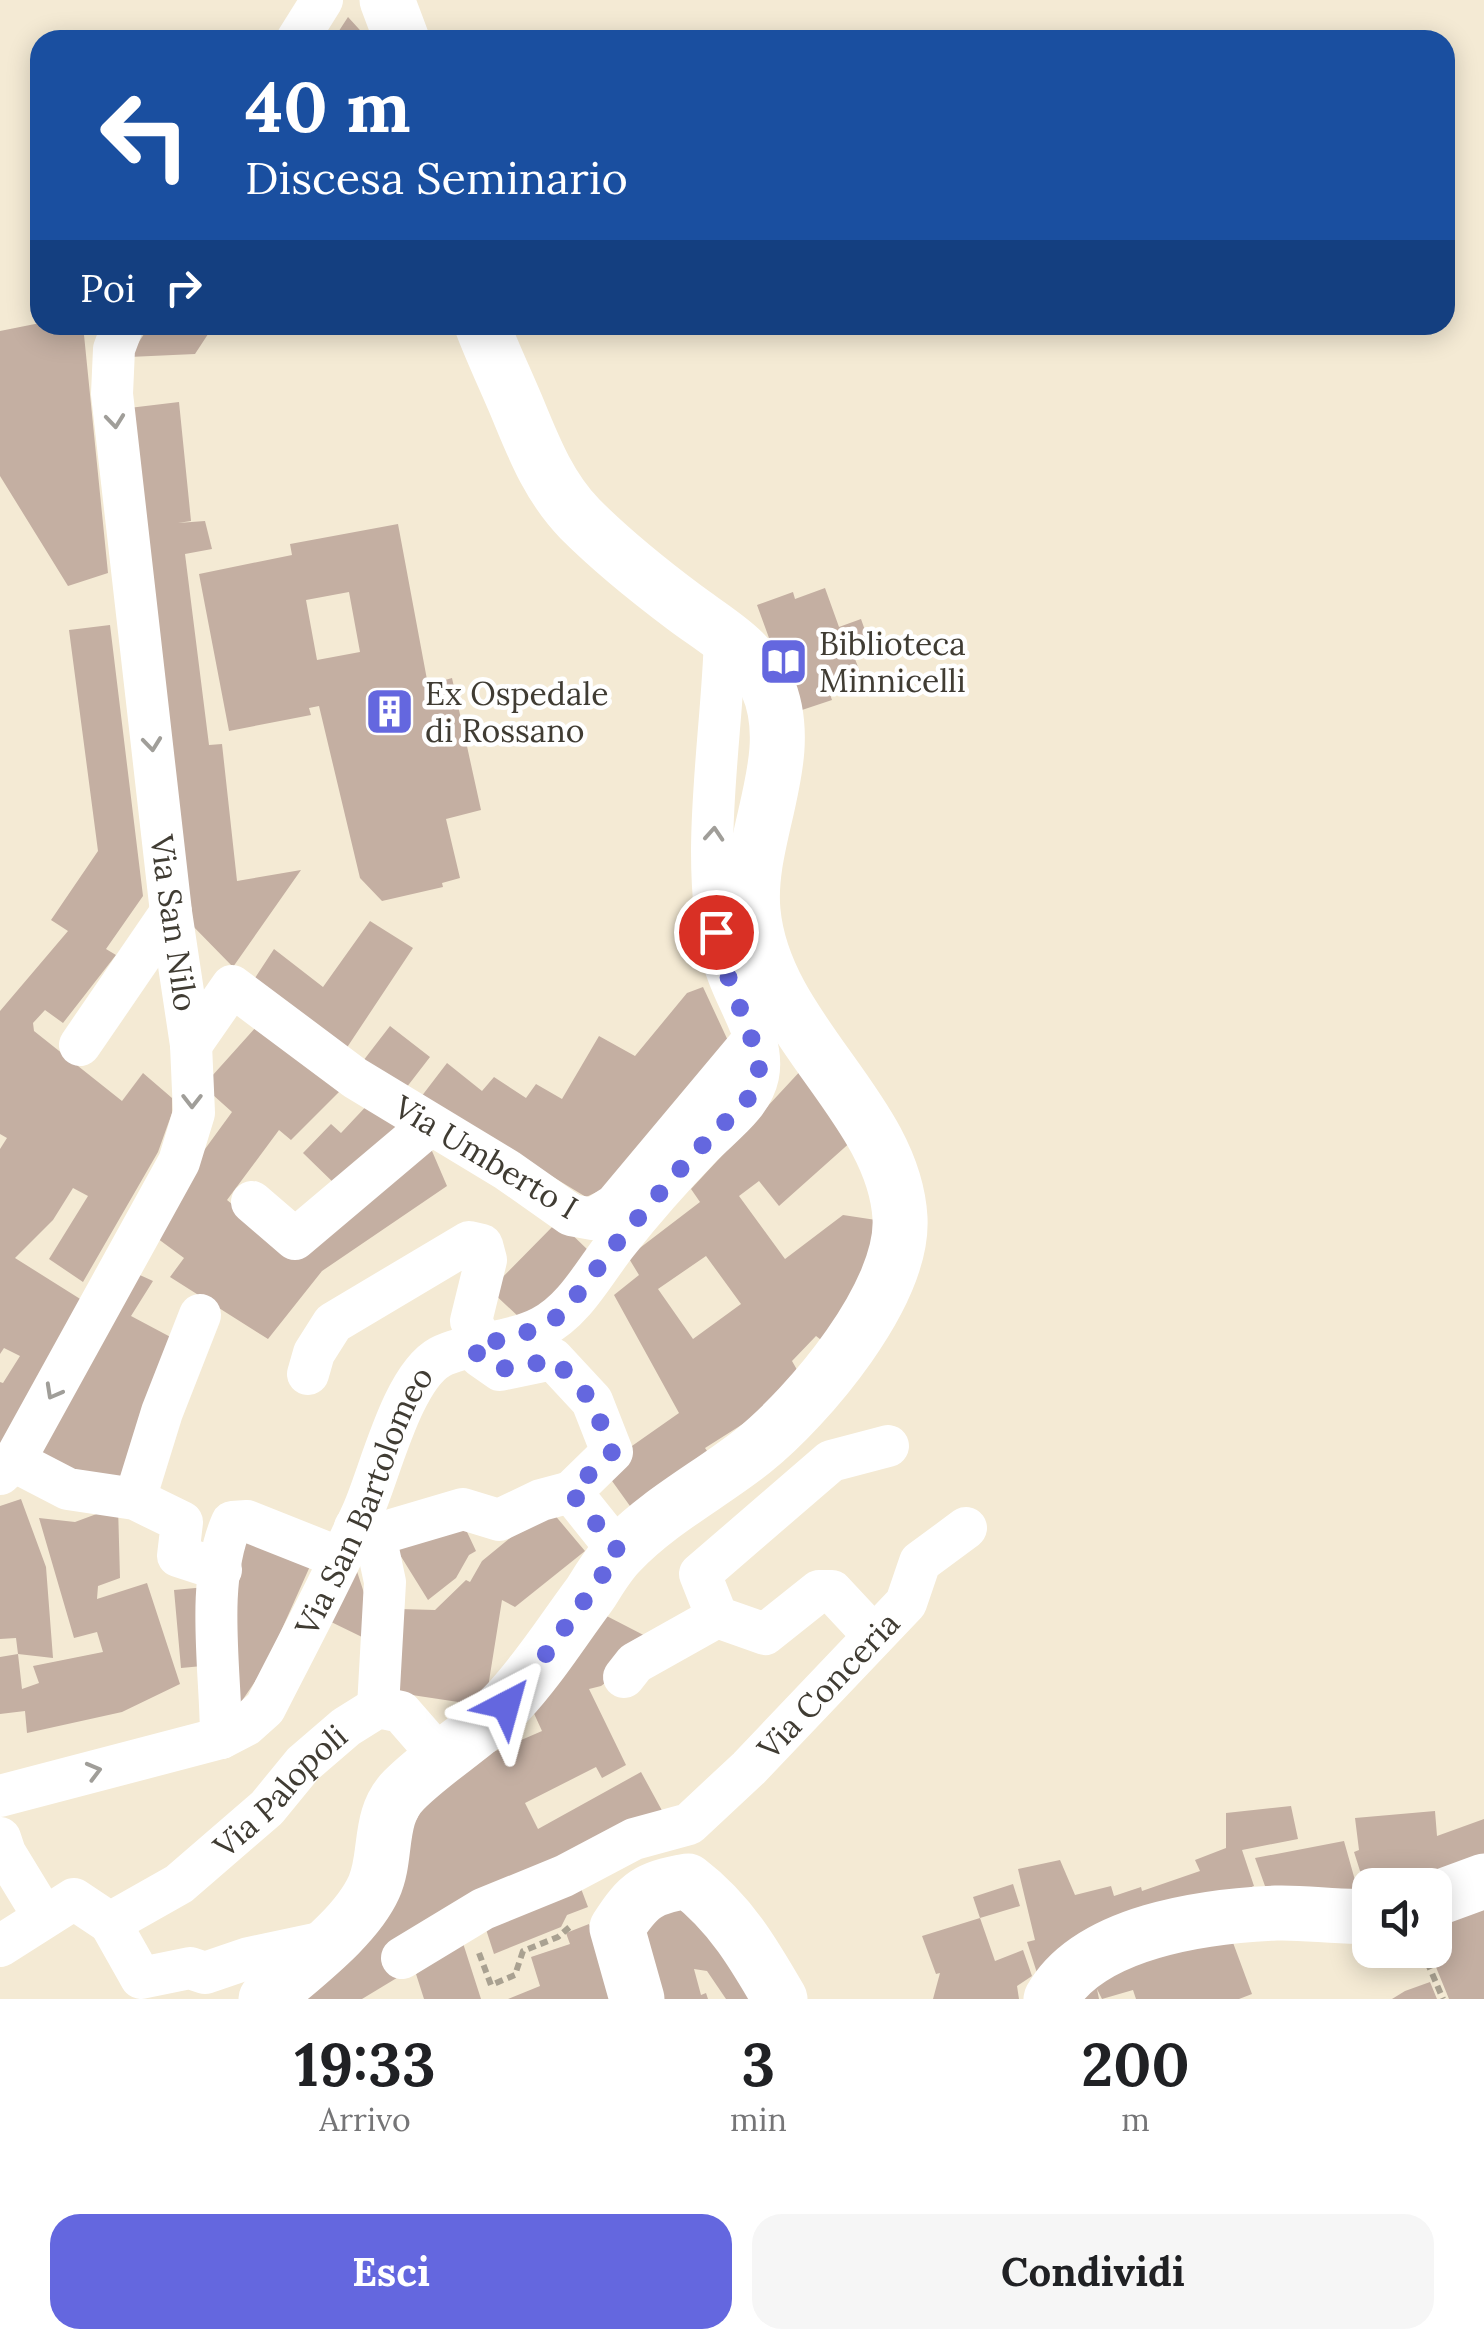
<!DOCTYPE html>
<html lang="it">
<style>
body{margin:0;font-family:Lora,serif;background:#f6f6f6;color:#202124;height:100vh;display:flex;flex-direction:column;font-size:38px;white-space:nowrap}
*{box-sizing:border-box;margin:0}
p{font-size:32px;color:#757577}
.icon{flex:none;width:55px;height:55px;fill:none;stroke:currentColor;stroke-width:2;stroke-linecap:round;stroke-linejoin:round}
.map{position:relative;height:1999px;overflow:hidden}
.side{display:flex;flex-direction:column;background:#fff;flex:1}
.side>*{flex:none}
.top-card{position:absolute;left:30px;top:30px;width:1425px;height:305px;border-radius:30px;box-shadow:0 5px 25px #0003;background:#1a4fa0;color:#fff;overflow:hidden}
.tools{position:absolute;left:1352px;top:1868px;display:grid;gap:20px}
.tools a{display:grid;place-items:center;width:100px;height:100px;border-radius:20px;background:#fff;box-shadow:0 5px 25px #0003;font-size:50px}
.pin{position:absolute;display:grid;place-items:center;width:85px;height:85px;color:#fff;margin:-42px;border:5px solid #fff;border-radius:50%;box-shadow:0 2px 10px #0007}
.me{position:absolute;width:110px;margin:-55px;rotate:39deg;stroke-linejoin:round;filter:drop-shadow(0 0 8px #0008)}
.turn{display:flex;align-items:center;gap:35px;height:210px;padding:0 50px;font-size:45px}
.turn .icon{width:130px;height:130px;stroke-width:2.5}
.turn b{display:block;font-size:70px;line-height:85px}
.then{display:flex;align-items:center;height:95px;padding:0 50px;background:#0003;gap:20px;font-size:38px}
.eta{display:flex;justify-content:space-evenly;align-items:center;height:170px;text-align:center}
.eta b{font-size:60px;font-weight:700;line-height:70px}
.primary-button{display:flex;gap:20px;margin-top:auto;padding:20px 50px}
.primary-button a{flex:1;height:115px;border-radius:30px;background:#6467df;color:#fff;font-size:40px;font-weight:700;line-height:115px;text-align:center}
.primary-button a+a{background:#f6f6f6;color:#202124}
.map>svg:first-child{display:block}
.building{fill:#c4afa2;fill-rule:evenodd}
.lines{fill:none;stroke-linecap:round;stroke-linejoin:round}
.path{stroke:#a9a191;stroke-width:6;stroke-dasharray:8 5;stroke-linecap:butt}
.street{stroke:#fff;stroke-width:42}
.secondary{stroke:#fff;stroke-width:55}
.oneway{stroke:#a09e99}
.route{stroke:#6467df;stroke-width:18;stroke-dasharray:0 32.4}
.labels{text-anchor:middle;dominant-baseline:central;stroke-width:9;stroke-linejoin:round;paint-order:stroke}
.poi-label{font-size:32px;fill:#403c33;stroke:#fff;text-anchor:start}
.street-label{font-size:32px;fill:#403c33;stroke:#fff}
</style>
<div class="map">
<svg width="1484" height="1999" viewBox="0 0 1484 1999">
<rect width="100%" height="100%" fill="#f4ead4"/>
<!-- building -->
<path class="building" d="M348,17L369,40H333Z
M40,323L83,325L108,573L68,586L0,476V331Z
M150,325H214L195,354L129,357Z
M179,402L191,521L178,523L205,521L212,549L185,554L209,745L222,744L237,881L301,870L233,967L187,920L129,408Z
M398,524L428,685L452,678L481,810L446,819L460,878L442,883L443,887L382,901L360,878L319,706L309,708L311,715L229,731L199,574L292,555L290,544ZM349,592L360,652L317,660L306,600Z
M825,588L839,627L861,619L873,653L855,659L860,672L851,675L855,685L830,694L832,700L796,712L757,605L793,592L795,599Z
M110,625L143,896L106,949L116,955L63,1023L45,1010L33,1023L34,1031L122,1101L143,1073L172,1098V1113L158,1152L83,1282L49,1259L88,1196L73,1188L53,1220L15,1258L85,1302L0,1444V1382L3,1383L20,1356L4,1348L0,1354V1149L7,1138L0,1134V1011L68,931L51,920L98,851L69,630Z
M370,921L413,948L346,1049L253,981L274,949L323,987Z
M703,987L730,1045L608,1187L586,1197L421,1097L447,1063L482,1091L494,1077L526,1098L536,1084L562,1099L599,1036L635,1056L687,993Z
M265,1017L344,1087L291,1140L279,1130L227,1200L288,1250L426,1137L447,1186L322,1271L268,1339L170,1277L184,1258L146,1230L232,1112L203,1086Z
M390,1026L430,1057L403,1092L363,1061Z
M804,1067L853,1140L779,1206L759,1181L739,1196L785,1259L843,1215L876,1220L875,1252L825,1343L816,1336L792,1361L800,1375L754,1417L705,1448L712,1458L635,1513L602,1467L679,1413L614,1295L639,1275L628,1257L700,1202L691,1189ZM706,1256L741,1304L693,1339L658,1289Z
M372,1100L400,1127L340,1189L303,1153L331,1124L341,1133Z
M558,1221L592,1254L535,1313L521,1319L490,1290Z
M131,1271L153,1281L131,1316L178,1341L125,1489L29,1458Z
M21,1499L46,1567L53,1658L18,1654L16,1638L0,1639V1506Z
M118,1506L120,1578L98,1586L97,1599L147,1583L180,1684L122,1712L27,1733L25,1711L0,1714V1657L18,1654L22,1689L39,1683L33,1666L103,1652L97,1632L74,1638L39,1518L75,1522Z
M548,1507L585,1551L515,1607L502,1600L485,1706L392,1692L399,1609L435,1610L466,1580L470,1582L482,1561Z
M460,1517L476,1551L469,1555L456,1578L428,1600L392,1542Z
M240,1534L315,1555L265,1667L237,1708L228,1700Z
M353,1559L364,1593L362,1637L325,1619Z
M206,1587L213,1665L181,1668L174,1590Z
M595,1610L659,1643L601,1686L589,1689L626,1765L602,1778L596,1767L525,1803L538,1829L641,1772L665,1816L362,1999H291L399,1852L440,1775L542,1731L526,1696Z
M1291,1806L1298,1839L1242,1850L1254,1886L1037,1973L1027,1942L1035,1940L1018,1869L1060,1860L1075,1895L1111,1886L1114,1896L1141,1887L1142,1891L1200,1871L1195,1860L1226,1848V1813Z
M1435,1811L1437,1836L1484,1819V1855L1428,1885H1370V1893H1367L1354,1852L1359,1850L1355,1818Z
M1344,1841L1358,1891L1265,1886L1255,1858Z
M577,1878L588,1907L567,1915L561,1927L494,1954L482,1917Z
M1013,1884L1020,1906L980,1918L973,1897Z
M1484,1903V1999H1449L1429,1950H1435V1921Z
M686,1905L764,1999H726L707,1971L694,1969L701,1995L706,1993L708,1999H653L634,1949L649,1919Z
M980,1918L995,1961L1023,1950L1032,1976L1017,1986L1019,1999H933L940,1973L936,1974L922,1936Z
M1225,1921L1252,1994L1239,1999H1136L1133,1990L1102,1999L1097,1989L1099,1999H1054L1091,1970Z
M589,1924L611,1986L620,1999H508L540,1986L531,1957L570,1944L566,1933Z
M462,1940L481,1999H424L416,1974Z
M1430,1982L1437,1999H1392L1405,1991Z"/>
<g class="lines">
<!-- path -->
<path class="path" d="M1422,1950L1443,1999
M479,1953L491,1985L515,1975L523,1951L558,1937L572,1925"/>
<!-- street -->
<g class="street">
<path d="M297,40L322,0"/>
<path d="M80,1045L171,912"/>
<path d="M191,1045L232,986L355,1078L507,1170L571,1215L593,1219L615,1205L754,1039"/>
<path d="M252,1202L295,1239L430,1125"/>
<path d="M480,1356L500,1370L553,1359L592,1401L612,1452L571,1492L619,1552"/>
<path d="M308,1374L314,1353L333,1323L469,1242L482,1245L486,1260L471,1321L483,1345"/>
<path d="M14,1461L68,1489L135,1499L182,1522L178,1556L221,1570"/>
<path d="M0,1474L14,1461L179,1162L194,1113L191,1045L171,912L112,394L114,349L123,325"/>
<path d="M135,1499L162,1412L200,1315"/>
<path d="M355,1527L375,1535L463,1509L499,1520L541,1500L571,1492"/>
<path d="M375,1535L385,1582L378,1707"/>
<path d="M874,1636L832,1591H819L765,1634L717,1617L700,1574L831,1461L888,1446"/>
<path d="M624,1677L635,1663L717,1617"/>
<path d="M221,1738C221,1672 205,1583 232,1522L247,1521L340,1558"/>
<path id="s1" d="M0,1796L221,1738L246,1725L265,1708C298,1643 333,1578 363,1511C380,1473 402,1378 440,1357C467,1343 512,1343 542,1327C575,1310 594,1272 617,1243C643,1210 672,1177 702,1146C721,1126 752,1105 758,1076C766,1038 733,998 724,962C698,860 722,742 725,637"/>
<path d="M0,1838L5,1853L44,1917"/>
<path d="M110,1923L141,1978L190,1968L205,1973L249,1958L329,1941"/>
<path id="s2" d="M0,1946L74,1899L110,1923L179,1884L267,1808L303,1764L346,1727L378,1707L401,1712L442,1759"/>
<path id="s3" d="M402,1958L483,1909L564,1876L634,1839L689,1824L749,1768L906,1603L920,1562L966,1528"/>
</g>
<!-- secondary -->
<path class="secondary" d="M387,0L402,40
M1435,1899L1484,1881
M266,1999C300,1968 355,1929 374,1887C388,1856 377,1817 404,1790C436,1758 477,1735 508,1702C539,1669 563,1630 590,1594C599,1580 608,1564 620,1552C659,1511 710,1485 753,1451C809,1406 904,1294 900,1218C894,1108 764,1030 753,911C746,837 799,757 767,685C751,649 713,629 684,607C648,580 612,551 580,519C550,488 535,451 519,412C507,383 493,354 482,325
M637,1999L617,1928C638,1895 649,1887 688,1881C730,1913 754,1954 780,1999
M1051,1999C1089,1931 1206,1916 1276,1913C1308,1912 1338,1918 1370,1916"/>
</g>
<!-- one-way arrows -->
<defs><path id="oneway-chevron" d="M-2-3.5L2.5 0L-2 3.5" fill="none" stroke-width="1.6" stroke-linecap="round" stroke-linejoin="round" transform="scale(2.5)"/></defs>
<g class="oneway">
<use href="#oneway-chevron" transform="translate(115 421) rotate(84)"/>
<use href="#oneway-chevron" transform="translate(152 744) rotate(84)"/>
<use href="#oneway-chevron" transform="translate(714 834) rotate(-86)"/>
<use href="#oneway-chevron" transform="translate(192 1101) rotate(90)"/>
<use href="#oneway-chevron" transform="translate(53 1392) rotate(119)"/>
<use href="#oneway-chevron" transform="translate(94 1771) rotate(-15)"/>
</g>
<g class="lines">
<!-- route -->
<path class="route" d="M506,1705L538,1665L619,1552L571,1492L612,1452L592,1401L554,1359C516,1367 501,1380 472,1348L541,1328L564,1312L619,1240L689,1159L747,1100L757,1082L760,1061L728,976L716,932"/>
</g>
<!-- icons -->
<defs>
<symbol id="library-square" viewBox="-11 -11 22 22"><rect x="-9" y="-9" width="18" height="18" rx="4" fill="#6467df" stroke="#fff"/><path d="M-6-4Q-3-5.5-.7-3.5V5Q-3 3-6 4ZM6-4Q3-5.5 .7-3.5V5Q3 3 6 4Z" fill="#fff"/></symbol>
<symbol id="building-square" viewBox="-11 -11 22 22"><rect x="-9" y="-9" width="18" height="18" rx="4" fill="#6467df" stroke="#fff"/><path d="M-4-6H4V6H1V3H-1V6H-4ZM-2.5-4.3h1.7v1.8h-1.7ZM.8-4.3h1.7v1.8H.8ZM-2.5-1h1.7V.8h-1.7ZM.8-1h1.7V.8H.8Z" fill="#fff"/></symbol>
</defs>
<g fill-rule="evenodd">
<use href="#library-square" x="756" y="634" width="55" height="55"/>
<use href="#building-square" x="362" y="684" width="55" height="55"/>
</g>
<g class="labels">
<!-- poi labels -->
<g class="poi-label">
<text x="819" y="643">Biblioteca<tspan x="819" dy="37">Minnicelli</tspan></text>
<text x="425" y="693">Ex Ospedale<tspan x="425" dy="37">di Rossano</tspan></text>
</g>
<!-- street labels -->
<g class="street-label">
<text transform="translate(174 923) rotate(82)">Via San Nilo</text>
<text transform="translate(486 1157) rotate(31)">Via Umberto I</text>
<text stroke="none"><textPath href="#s1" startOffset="512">Via San Bartolomeo</textPath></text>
<text stroke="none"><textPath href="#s3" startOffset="515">Via Conceria</textPath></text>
<text stroke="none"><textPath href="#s2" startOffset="348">Via Palopoli</textPath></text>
</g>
</g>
</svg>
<div class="tools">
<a><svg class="icon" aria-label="sound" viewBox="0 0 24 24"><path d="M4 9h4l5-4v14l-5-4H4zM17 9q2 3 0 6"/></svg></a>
</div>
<div class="pin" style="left:716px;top:932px;background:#d93025"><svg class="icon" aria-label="arrive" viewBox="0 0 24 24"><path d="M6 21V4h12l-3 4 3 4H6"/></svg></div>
<svg class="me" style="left:506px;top:1705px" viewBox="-20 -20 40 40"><path d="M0-17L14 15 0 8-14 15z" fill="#6467df" stroke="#fff" stroke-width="4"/></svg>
<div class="top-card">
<div class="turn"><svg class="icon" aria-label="left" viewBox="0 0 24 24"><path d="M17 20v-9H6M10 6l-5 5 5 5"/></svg><div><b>40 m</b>Discesa Seminario</div></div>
<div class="then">Poi<svg class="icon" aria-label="right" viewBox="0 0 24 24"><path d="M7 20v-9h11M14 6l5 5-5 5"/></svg></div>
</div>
</div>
<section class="side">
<div class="eta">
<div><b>19:33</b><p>Arrivo</p></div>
<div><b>3</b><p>min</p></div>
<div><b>200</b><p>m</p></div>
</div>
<div class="primary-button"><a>Esci</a><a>Condividi</a></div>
</section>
